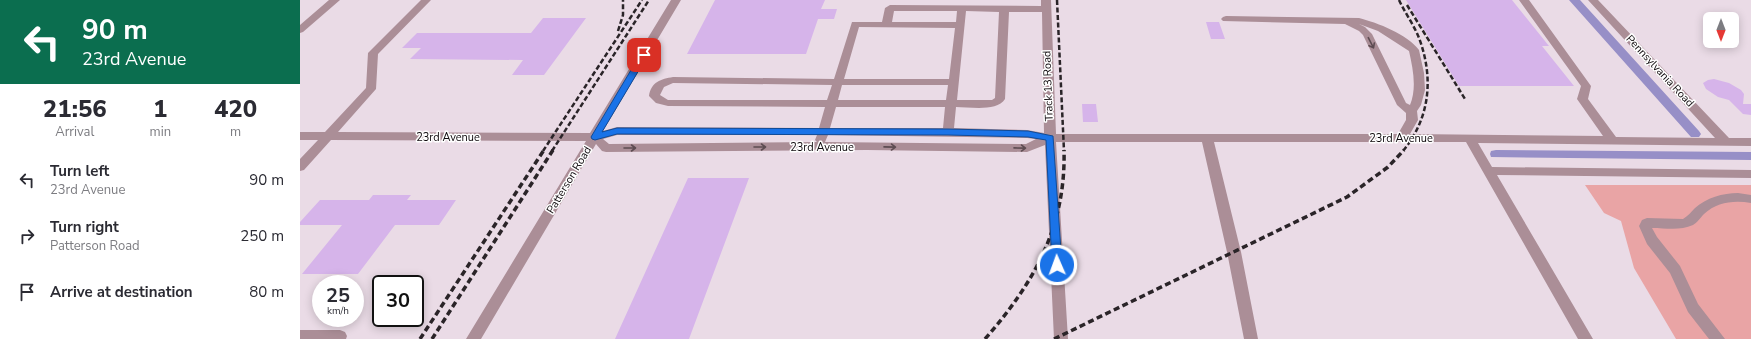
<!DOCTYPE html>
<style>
body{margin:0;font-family:"Nunito Sans",sans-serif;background:#f7f7f7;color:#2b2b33;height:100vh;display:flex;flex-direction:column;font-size:15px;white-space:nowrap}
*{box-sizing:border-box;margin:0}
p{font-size:13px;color:#7c7c81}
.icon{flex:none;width:22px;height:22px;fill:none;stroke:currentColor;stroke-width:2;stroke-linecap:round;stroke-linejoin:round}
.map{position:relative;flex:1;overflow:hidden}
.panel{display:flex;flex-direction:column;background:#fff;width:300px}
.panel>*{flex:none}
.top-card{background:#0b6e4f;color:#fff;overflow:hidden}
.needle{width:26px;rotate:180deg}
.buttons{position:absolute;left:1403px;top:12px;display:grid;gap:8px}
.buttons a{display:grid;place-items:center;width:36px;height:36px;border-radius:6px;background:#fff;box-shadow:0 2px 10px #0003;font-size:20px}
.speed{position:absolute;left:12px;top:275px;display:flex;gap:8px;font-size:20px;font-weight:700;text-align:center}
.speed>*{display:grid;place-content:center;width:52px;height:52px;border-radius:50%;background:#fff;box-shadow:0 2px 10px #0003;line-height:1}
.speed small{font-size:10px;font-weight:400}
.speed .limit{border:2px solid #111;border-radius:6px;background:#fff;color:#111}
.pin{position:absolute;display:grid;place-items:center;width:34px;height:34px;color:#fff;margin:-17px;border-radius:8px;box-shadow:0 2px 6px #0006}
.me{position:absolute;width:44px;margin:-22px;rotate:358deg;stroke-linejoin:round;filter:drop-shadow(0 0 3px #0008)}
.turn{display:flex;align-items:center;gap:14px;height:84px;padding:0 16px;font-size:18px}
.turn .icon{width:52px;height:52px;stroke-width:2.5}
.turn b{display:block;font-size:28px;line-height:34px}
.eta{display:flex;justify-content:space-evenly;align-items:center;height:68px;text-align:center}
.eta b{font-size:24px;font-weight:800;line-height:28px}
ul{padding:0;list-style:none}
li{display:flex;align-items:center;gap:12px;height:56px;padding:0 16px}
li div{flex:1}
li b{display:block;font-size:15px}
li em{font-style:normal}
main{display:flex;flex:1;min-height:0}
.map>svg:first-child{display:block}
.green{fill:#e9a4a5}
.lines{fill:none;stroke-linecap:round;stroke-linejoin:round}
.canal{fill:#978fc7;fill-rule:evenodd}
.building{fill:#d6b4ea}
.minor{fill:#ab8e97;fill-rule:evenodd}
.rail-far1{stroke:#2a2428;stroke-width:2.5;stroke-dasharray:5 2.5;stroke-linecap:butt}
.rail{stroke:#2a2428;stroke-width:3.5;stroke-dasharray:6 3.5;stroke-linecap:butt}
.oneway{stroke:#5d4c52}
.route{fill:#1a73e8;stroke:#114b97}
.labels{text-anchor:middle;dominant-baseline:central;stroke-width:3;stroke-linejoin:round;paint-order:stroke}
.street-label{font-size:11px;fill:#0f0a0d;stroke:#fff}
</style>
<main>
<section class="panel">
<div class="top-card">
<div class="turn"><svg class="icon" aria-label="left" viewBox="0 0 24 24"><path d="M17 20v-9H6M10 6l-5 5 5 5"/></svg><div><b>90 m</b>23rd Avenue</div></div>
</div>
<div class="eta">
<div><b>21:56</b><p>Arrival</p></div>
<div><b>1</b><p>min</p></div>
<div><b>420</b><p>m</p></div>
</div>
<ul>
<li><svg class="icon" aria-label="left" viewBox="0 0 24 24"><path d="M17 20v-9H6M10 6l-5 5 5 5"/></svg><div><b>Turn left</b><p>23rd Avenue</p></div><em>90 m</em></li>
<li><svg class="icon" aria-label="right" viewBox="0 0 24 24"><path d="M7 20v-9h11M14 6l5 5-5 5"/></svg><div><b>Turn right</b><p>Patterson Road</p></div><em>250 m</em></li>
<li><svg class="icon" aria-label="arrive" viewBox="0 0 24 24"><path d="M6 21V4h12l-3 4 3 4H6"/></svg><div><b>Arrive at destination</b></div><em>80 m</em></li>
</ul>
</section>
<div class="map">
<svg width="1451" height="339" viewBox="0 0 1451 339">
<rect width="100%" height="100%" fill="#eadbe6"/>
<!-- green -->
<path class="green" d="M1285,185H1451V339H1376L1334,268L1321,221L1304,213Z"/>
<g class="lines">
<!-- canal -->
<path class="canal" d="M1269,0H1280L1399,131L1401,134L1399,137H1391Z
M1196,150L1451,152V160L1191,157L1190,154L1191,151Z"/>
</g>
<!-- building -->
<path class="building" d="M415,0H525L521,9H537L534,19H518L506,54H387Z
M1106,0H1212L1249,46H1242L1274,86H1159Z
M243,18H286L244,75H212L223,60L110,59L121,48H102L117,33H231Z
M906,22H919L925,39H911Z
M1414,79L1429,83L1441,90L1444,94L1443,104H1451V115L1443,114L1429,100L1418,97L1406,89L1403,83L1408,80Z
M782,104H796L798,122H783Z
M388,178H449L389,339H315Z
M73,195H111L107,200H156L139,225H95L58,274H2L42,225H0V222L20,200H69Z"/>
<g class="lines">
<!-- minor -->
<path class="minor" d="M29,0H40L3,32L0,33V25Z
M121,0H131L78,54L76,89L38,132L290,133L371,0H381L303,131L317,127L519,128L525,107L368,106L356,103L349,96C351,82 361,79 373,77L534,79L552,22H582L585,8L590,5L741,6V0H751L756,134H1098L1106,120V113L1097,105L1063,35L1059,31L1045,24L923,21L921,19L923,17L926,16L1059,18C1078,23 1107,34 1119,50L1124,73L1125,90L1121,105L1117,111L1118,120L1110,134L1303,136L1277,99L1281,86L1219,0H1229L1291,86L1288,99L1316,137L1415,138L1288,0H1298L1429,138H1451V146L1178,143L1192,167L1451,170V178L1197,175L1293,339H1278L1166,142H914L941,252L958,339H944L927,252L902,142H756L768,339H754L745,145L727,152L567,150L306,152L302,151L296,144L181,339H166L286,141L31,140L4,170L0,171V159L18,140H0V132H25L66,88L68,53ZM594,11H657L656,22H592ZM666,11L699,12L695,98L692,100H657ZM709,12H742L744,133L727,130L654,128L656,107C670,107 697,112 705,99ZM1059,24L1078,31L1109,51C1113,69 1117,88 1110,105L1106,103L1072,34L1065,27ZM559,27L655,28L649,79H544ZM373,83L532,85L527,100H368L360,95L364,87ZM542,85H648L646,100H538ZM536,107H645L643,128H530ZM317,135H517L515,140L517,142L309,144L303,139ZM528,135L727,138L736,139L726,144L525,142Z
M1438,193L1451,195V203C1434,200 1417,202 1404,214C1400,218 1397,223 1393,225C1380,231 1366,228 1352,228L1357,237L1380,266L1398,304L1425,339H1409L1388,312L1370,273L1347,244L1339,226L1342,220L1347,218L1383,219C1388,216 1391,212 1395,208C1406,198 1423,193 1438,193Z
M0,330H40L45,332L47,336L46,339H0Z"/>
<!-- rail-far1 -->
<path class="rail-far1" d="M757,0L764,151
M1099,0C1105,13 1114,25 1119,38C1134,78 1130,118 1103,151
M1107,5L1165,99
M318,31L323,15V0
M243,151L342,0
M252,151L349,0"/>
<!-- rail -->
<path class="rail" d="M120,339L244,150
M132,339L253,150
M685,339C734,283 766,227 764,150
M754,339L1047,197L1088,167L1104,150"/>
</g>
<!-- one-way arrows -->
<defs><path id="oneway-shaft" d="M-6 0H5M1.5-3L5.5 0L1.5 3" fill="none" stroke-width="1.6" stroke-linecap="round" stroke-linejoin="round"/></defs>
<g class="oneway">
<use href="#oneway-shaft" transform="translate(1071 43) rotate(63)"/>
<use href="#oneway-shaft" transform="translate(460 147)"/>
<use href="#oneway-shaft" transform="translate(590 147) rotate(1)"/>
<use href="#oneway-shaft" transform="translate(330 148)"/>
<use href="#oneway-shaft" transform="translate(720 148) rotate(1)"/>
</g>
<!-- route -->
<path class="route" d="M344,52L348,55L302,132L317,128L648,129L728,131L753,136L762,265L761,268H754L752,265L746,140L728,137L648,135L317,134L295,140L292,139L291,137L340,55Z"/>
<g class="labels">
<!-- street labels -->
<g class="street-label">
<text transform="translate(1360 71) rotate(47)">Pennsylvania Road</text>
<text transform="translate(748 86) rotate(-92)">Track 13 Road</text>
<text x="148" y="137">23rd Avenue</text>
<text x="1101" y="138">23rd Avenue</text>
<text x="522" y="147">23rd Avenue</text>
<text transform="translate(269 180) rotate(-59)">Patterson Road</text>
</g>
</g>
</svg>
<div class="buttons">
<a><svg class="needle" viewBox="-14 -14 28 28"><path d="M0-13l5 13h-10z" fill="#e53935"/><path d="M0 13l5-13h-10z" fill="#7c7c81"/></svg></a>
</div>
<div class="speed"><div>25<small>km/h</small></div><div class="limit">30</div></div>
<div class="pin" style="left:344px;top:55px;background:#d93025"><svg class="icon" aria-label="arrive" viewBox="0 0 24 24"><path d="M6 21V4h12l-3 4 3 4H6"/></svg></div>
<svg class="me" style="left:757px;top:265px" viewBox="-20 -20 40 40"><circle r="17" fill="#1a73e8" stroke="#fff" stroke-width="3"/><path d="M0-11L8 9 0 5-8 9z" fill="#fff"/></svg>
</div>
</main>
